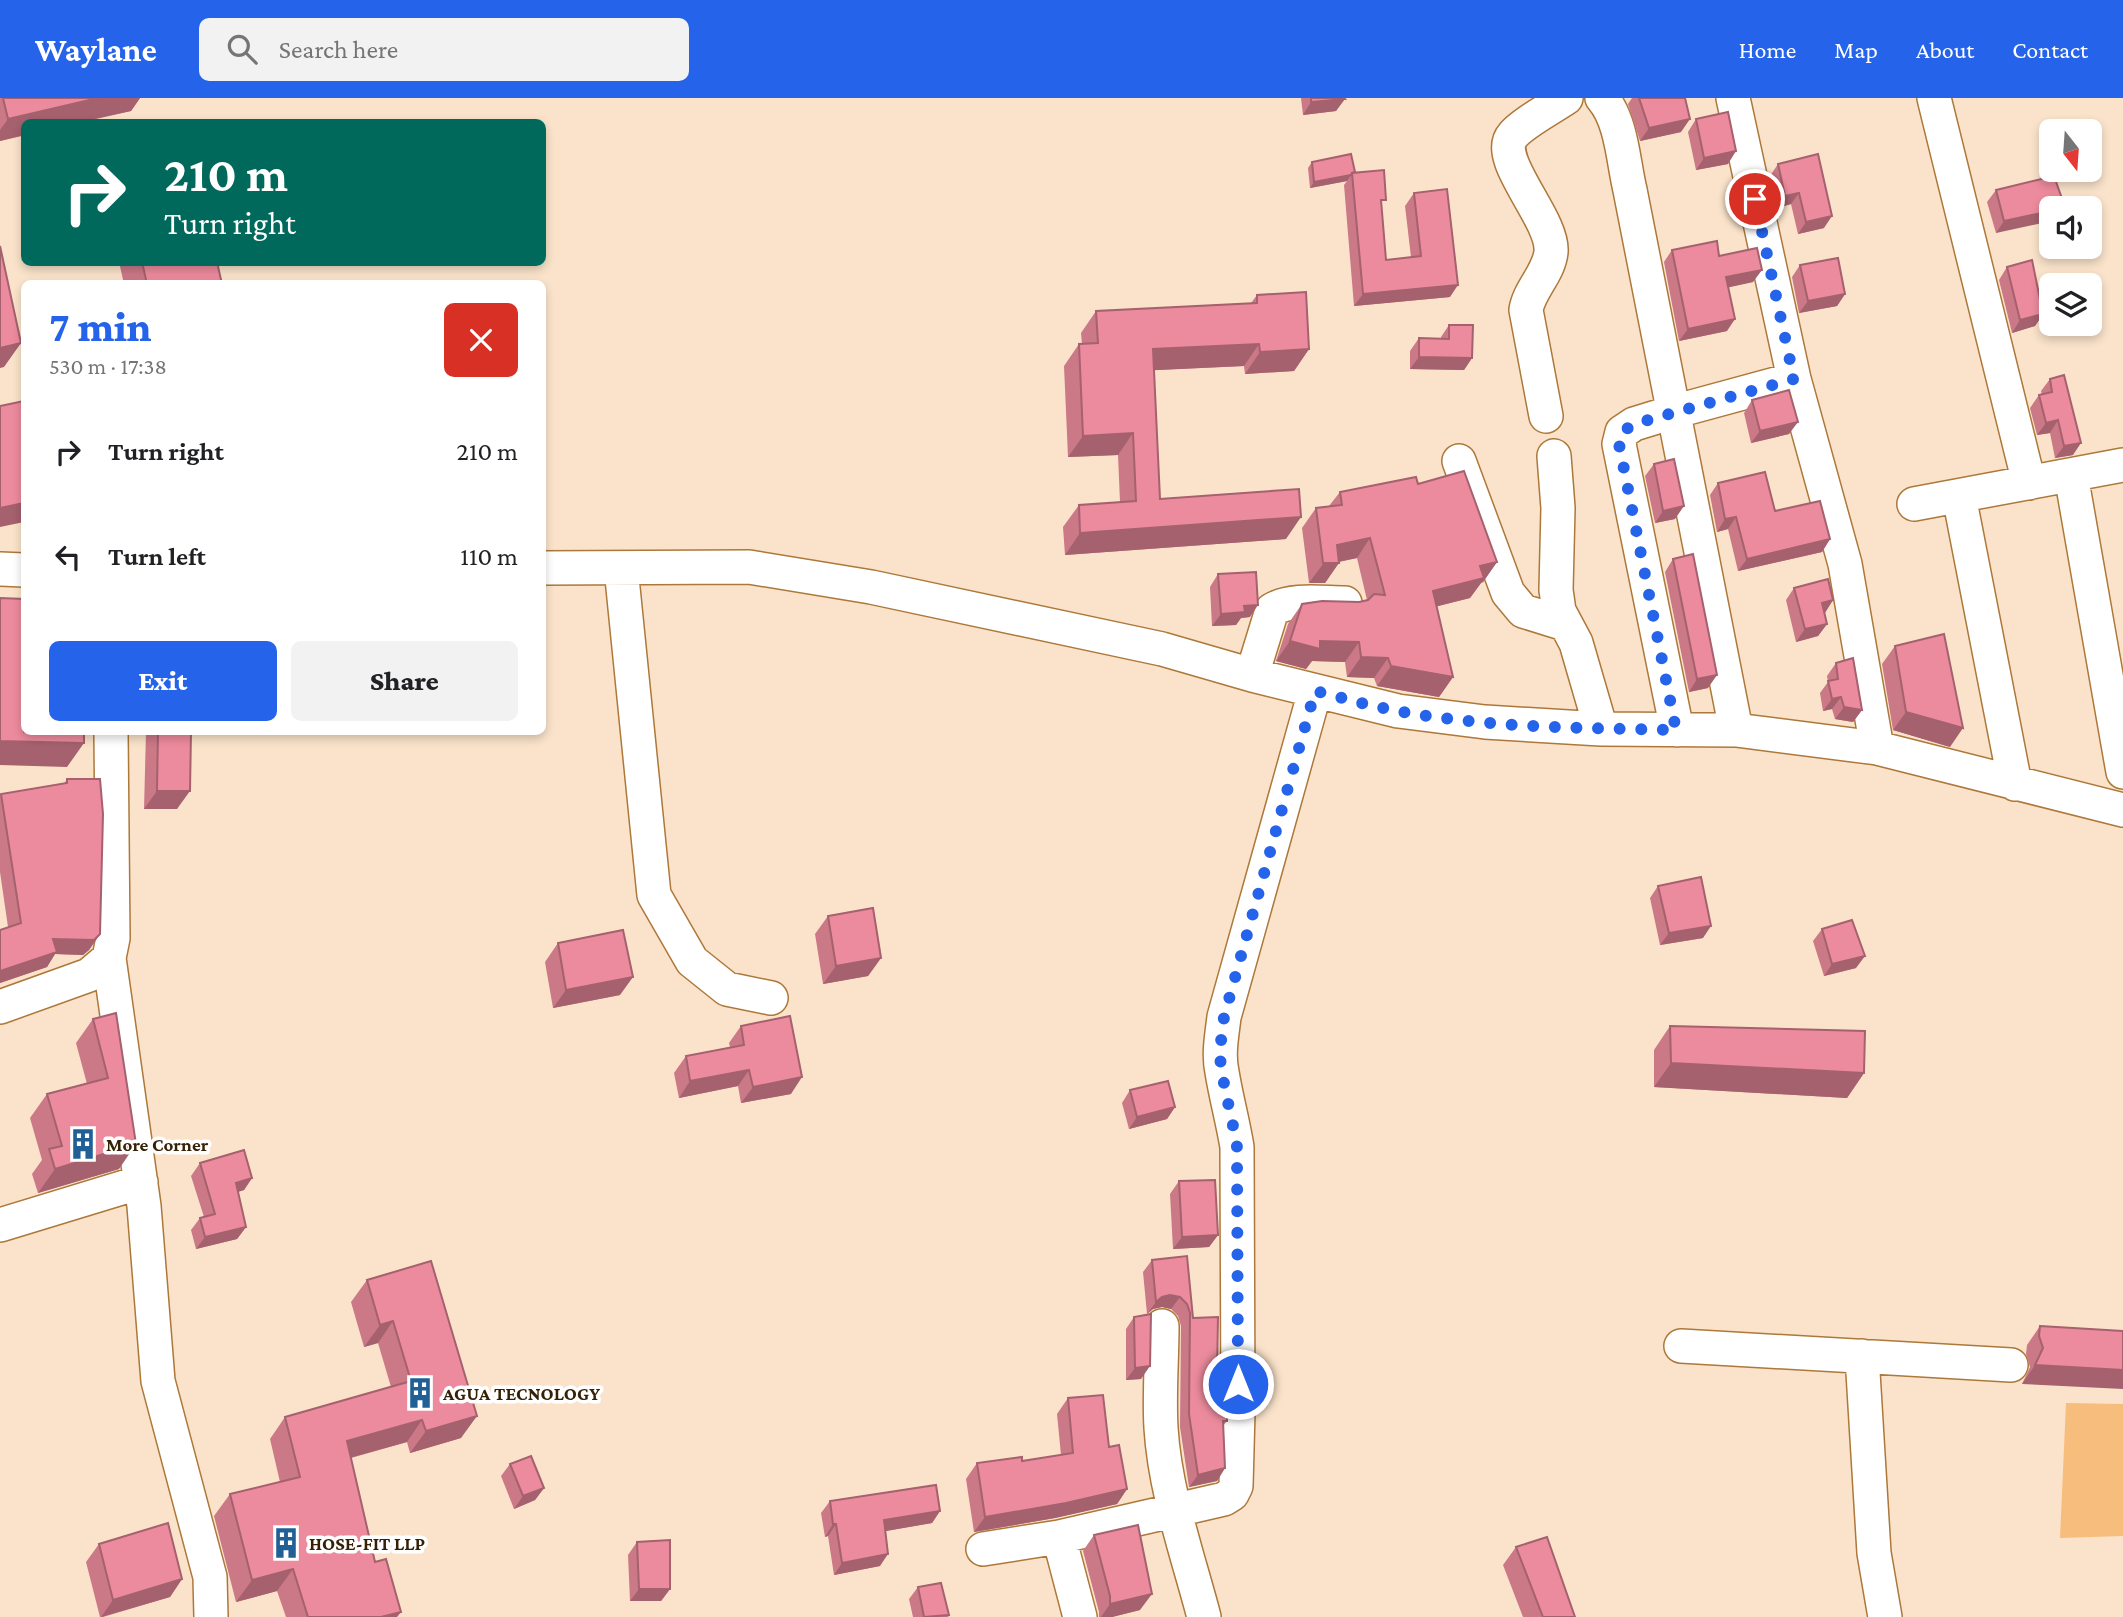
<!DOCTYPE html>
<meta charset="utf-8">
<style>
body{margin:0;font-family:"Crimson Pro",serif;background:#f2f2f2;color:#202124;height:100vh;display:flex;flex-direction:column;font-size:26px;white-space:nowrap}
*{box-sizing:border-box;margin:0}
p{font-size:23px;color:#757577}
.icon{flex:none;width:38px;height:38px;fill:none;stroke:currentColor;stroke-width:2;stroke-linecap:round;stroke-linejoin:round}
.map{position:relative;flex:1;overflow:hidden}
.drawer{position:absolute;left:21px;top:182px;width:525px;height:455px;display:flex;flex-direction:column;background:#fff;border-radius:10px;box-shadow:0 4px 10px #0003}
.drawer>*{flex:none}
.hud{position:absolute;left:21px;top:21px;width:525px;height:147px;border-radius:10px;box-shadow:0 4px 10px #0003;background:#00695c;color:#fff;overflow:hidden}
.needle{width:46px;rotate:163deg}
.tools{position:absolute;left:2039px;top:21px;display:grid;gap:14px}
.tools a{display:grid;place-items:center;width:63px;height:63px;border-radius:10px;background:#fff;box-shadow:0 4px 10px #0003;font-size:35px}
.pin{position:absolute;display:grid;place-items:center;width:60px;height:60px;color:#fff;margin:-30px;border:4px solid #fff;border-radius:50%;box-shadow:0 2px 7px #0007}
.me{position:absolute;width:77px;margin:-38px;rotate:0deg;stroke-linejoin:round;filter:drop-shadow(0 0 5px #0008)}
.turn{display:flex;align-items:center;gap:24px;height:147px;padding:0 28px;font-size:32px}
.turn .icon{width:91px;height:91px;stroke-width:2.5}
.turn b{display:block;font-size:49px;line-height:60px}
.round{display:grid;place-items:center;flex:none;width:74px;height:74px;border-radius:10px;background:#f2f2f2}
.overview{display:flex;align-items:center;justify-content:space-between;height:119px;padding:0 28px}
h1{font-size:42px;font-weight:800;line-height:52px;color:#2563eb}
.button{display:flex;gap:14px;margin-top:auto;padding:14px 28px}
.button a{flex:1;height:80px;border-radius:10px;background:#2563eb;color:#fff;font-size:28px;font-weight:800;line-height:80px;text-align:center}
.button a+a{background:#f2f2f2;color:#202124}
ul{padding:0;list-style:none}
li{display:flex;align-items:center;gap:21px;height:105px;padding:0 28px}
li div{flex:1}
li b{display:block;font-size:26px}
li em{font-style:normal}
header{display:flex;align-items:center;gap:42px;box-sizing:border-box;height:98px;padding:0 35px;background:#2563eb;color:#fff}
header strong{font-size:33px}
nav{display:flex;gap:38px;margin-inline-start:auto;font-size:24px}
.search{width:490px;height:63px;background:#f2f2f2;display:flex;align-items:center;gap:18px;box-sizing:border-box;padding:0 24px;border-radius:10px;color:#757577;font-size:26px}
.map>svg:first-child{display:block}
.green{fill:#f7bd7d}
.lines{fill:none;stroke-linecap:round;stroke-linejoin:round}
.minor-casing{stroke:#ad7839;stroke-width:36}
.minor{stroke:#fff;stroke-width:33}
.wall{fill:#cb7887}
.shaded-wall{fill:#a5616e}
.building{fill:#ec8b9d;stroke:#a5616e;stroke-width:2}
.route{stroke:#2563eb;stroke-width:12;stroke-dasharray:0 21.6}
.labels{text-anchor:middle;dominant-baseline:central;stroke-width:7;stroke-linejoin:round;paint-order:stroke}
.poi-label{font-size:19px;font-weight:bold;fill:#372106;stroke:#fff;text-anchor:start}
</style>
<header>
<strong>Waylane</strong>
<div class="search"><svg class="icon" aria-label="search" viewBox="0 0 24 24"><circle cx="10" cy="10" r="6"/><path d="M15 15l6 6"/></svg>Search here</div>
<nav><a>Home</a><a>Map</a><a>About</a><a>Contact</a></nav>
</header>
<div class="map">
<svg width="2123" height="1519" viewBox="0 0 2123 1519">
<rect width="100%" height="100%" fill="#fae3ca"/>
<!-- green -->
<path class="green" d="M2066,1305L2123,1306V1438L2060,1440Z"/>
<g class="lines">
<defs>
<path id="minor" d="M1733,0L1794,281L1845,466L1877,650
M1934,0L2029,385
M1546,318L1526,212C1529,192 1549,175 1551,154C1554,121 1492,61 1513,37C1523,25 1553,9 1566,0
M1554,358L1558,410L1556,492L1559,513L1576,545L1601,631
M1459,363L1508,495L1523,513L1565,526
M2071,377L2123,674
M1959,398L2015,686
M1914,406L2123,367
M542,470L749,469L871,489L1162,551L1252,577L1398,613L1485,624L1601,631L1736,632L1630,92C1623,63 1622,23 1602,0
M621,470L654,797L692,863L727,891L771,900
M0,471L24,472
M1252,577L1272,512C1291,500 1323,505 1345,505
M1677,632L1619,346L1622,334L1634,326L1673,314L1794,281
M1736,632L1877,650L2123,712
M111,634L113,840L109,860L144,1108L158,1283L210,1479L211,1519
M0,909L89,877L109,860
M0,1127L141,1084
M1162,1228C1162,1262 1159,1296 1161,1330C1165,1394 1188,1458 1204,1519
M1681,1248L2011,1267
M1862,1258L1874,1455L1885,1519
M983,1451L1059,1439
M1080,1519L1059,1439L1224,1401L1232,1396L1236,1388L1238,1313L1237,1049C1233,1024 1226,999 1222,974C1218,956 1222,937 1224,919L1315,593"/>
</defs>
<!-- minor casing -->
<use href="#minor" class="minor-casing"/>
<!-- minor -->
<use href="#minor" class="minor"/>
</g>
<!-- wall -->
<path class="wall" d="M0,0H140L131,13L0,43Z
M1301,0H1344L1336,13L1303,17Z
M1632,0H1685L1681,34L1640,43L1628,6Z
M1696,21L1728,66L1696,72L1688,34Z
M1312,64L1355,74L1381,108L1386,162L1411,159L1405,108L1414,95L1450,199L1354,208L1344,87L1347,83L1310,90L1308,70Z
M1778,66L1824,130L1798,136L1791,106L1777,110L1770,78Z
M1996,92L2065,109L2051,110L1996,135L1987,104Z
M1672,152L1719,158L1753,184L1728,189L1727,233L1679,243L1664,164Z
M119,164H217L222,186H124Z
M1800,167L1845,196L1837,208L1799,215L1792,179Z
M2007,169L2043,216L2035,228L2012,235L1999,182Z
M1257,197L1309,251L1294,273L1245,276L1244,268L1154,272L1160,401L1286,441L1065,457L1063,429L1079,407L1120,404L1118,357L1068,359L1064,268L1079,246H1082L1081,235L1096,213L1251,205Z
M1449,227L1472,260L1464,272L1410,271V253L1419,240L1441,241V239Z
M2050,281L2073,357L2055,360L2050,335L2037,337L2030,310L2039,297H2042L2041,293Z
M1752,302L1789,336L1751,345L1744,315Z
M1654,366L1675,421L1655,425L1645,378Z
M1718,385L1775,413L1830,441L1822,454L1738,473L1728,431L1717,434L1710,397Z
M1418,386L1497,464L1483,484L1481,485L1470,500L1437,508L1453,579L1439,599L1377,588L1374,580L1347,579L1345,564L1312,563L1306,571L1276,563L1288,526L1302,506L1359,504L1367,502L1357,460L1339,464L1325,485H1309L1302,430L1316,410L1329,408L1340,394Z
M1673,461L1708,590L1689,594L1665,474Z
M1218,476L1250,519L1241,520L1236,527L1212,528L1210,489Z
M1794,490L1833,502L1824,515L1827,526L1818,538L1796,544L1786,502Z
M1895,548L1950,649L1893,632L1882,566Z
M1836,565L1862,612L1853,624L1835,621L1832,611L1823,613L1820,595L1828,584L1827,578Z
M146,634H191L177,711H144Z
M67,681L100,836L89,852L83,857L55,856L47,869L0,885V832L8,829L0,774V698L1,696L64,686Z
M1658,788L1703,840L1660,847L1650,800Z
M828,818L881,860L868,878L823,886L815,836Z
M1822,831L1856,870L1824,878L1813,843Z
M558,845L620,897L553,910L545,864Z
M116,915L119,1071L38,1095L32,1076L42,1062L30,1020L47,996L87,986L76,945L93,921Z
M741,928L791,996L741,1005L738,988L679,1000L674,975L686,958L730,949L729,945Z
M1670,928L1864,975L1847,1000L1654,989V952Z
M1130,992L1175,1009L1167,1021L1129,1031L1122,1005Z
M200,1065L252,1080L244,1092L238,1094L246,1129L237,1141L196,1151L191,1132L200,1120L204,1119L191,1078Z
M1179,1083L1218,1137L1209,1149L1173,1151L1170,1096Z
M1187,1158L1193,1220L1217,1277L1227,1323L1223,1328L1225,1370L1217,1383L1189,1389L1180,1329L1181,1228L1178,1218L1171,1211L1162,1209L1153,1211L1147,1216L1143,1174L1152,1162Z
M431,1163L461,1340L410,1355L407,1344L351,1360L375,1464L397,1519H286L277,1493L236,1504L214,1418L230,1396L280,1384L270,1341L285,1319L391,1289L378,1245L364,1249L351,1204L367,1182Z
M1134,1219L1141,1281L1126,1282V1231Z
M2040,1228L2123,1233L2022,1286L2030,1269L2026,1256L2027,1247Z
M1068,1300L1109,1349L1127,1391L1117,1406L1055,1420L974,1434L966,1381L977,1365L1022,1363L1061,1357L1057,1316Z
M510,1366L544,1390L535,1402L514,1411L501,1378Z
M830,1403L940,1413L932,1425L885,1433L880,1468L834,1477L828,1438L825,1439L821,1415Z
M1094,1437L1140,1512L1112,1519H1099V1514L1083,1453Z
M637,1444L670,1491L661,1503H630L628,1457Z
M99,1446L182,1481L170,1499L103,1519H100L86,1464Z
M1516,1449L1575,1519H1523L1503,1467Z
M918,1489L949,1517L948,1519H913L909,1501Z"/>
<!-- shaded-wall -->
<path class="shaded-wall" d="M98,0H140L131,13L80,24H24V37L0,43V32L8,21Z
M1345,1L1336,13L1303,17L1311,4Z
M1690,21L1681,34L1640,43L1649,30Z
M1736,53L1728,66L1696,72L1704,60Z
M1351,77L1347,83L1310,90L1314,84Z
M1799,95L1791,106L1777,110L1785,98Z
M2051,113V123L1996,135L2004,123Z
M1832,118L1824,130L1798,136L1806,124Z
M1762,172L1753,184L1717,192L1726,179Z
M1458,187L1450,199L1354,208L1363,196Z
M1845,196L1837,208L1799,215L1808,203Z
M2043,216L2035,228L2012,235L2020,222Z
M1735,221L1727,233L1679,243L1688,231Z
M21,245L4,269L0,270V250Z
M1259,246L1244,268L1138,273L1153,251Z
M1309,251L1294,273L1245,276L1260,254Z
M1419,259L1472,260L1464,272L1410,271Z
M2058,322L2050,335L2037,337L2046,325Z
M1798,324L1789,336L1751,345L1760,333Z
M1133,335L1118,357L1068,359L1083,338Z
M2081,345L2073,357L2055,360L2064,348Z
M24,405V424L0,429V410Z
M1684,408L1675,421L1655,425L1663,413Z
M1301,419L1286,441L1065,457L1080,435Z
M1736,419L1728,431L1717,434L1725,421Z
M1370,440L1357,460L1332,465H1339L1325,485H1309L1337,447Z
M1830,441L1822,454L1738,473L1747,461Z
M1497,464L1483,484L1481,485L1470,500L1419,513L1433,493L1480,468Z
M1833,502L1825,515L1813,517L1822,505Z
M1258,507L1250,519L1241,520L1236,527L1212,528L1221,516L1244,508Z
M1827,526L1818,538L1796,544L1805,531Z
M1290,543H1320L1359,544L1345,564L1312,563L1306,571L1276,563Z
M1361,559L1388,560L1374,580L1347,579Z
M1391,568L1453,579L1439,599L1377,588Z
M1717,577L1708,590L1689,594L1697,581Z
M1841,599L1832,611L1823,613L1832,601Z
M1844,609L1862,612L1853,624L1835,621Z
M1906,614L1963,630L1950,649L1893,632Z
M0,643L84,645L67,669L0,667Z
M157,693H190L177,711H144Z
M1711,828L1703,840L1660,847L1669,835Z
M100,836L89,852L83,857L55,856L47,869L0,885V873L53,841Z
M1865,858L1856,870L1824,878L1832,866Z
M881,860L868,878L823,886L836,868Z
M633,879L620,897L553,910L566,892Z
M1671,965L1864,975L1847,1000L1654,989Z
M749,972L738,988L679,1000L690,983Z
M802,979L791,996L741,1005L753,989Z
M1175,1009L1167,1021L1129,1031L1137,1019Z
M136,1046L119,1071L38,1095L55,1071Z
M252,1080L244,1092L227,1097L236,1085Z
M246,1129L237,1141L196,1151L205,1139Z
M1218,1137L1209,1149L1173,1151L1182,1139Z
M1170,1197L1180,1199L1171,1211L1162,1209L1153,1211L1147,1216L1156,1204L1162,1199Z
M393,1223L378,1245L364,1249L380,1227Z
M2035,1267L2123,1272V1291L2022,1286Z
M1150,1268L1141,1281L1126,1282L1135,1270Z
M477,1318L461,1340L410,1355L426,1333Z
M422,1322L407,1344L331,1365L347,1343Z
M1225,1370L1217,1383L1189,1389L1198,1377Z
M544,1390L535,1402L514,1411L523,1398Z
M1127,1391L1117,1406L1055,1420L974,1434L985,1419Z
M940,1413L932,1425L875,1435L884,1422Z
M833,1426H836L828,1438L825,1439Z
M888,1456L880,1468L834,1477L842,1465Z
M293,1471L277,1493L236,1504L252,1482Z
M182,1481L170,1499L101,1519L113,1502Z
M639,1491H670L661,1503H630Z
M1152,1496L1140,1512L1112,1519H1101L1110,1506Z
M401,1514L397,1519H381Z"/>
<!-- building -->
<path class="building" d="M3,0H98L8,21Z
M1311,0H1344L1345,1L1311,4Z
M1639,0H1685L1690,21L1649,30Z
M1728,14L1736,53L1704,60L1696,21Z
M1351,56L1355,74L1352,75L1351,77L1314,84L1312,64Z
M1818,56L1832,118L1806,124L1799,95L1785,98L1778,66Z
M1384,72L1386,102H1381L1386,162L1421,158L1414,95L1447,91L1458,187L1363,196L1352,75Z
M2054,78L2065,109L2051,110V113L2004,123L1996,92Z
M1717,143L1719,158L1757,150L1762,172L1726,179L1735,221L1688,231L1672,152Z
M0,148L21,245L0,250Z
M1838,160L1845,196L1808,203L1800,167Z
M2032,162L2043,216L2020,222L2007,169Z
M142,164H217L222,186H147Z
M1306,194L1309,251L1260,254L1259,246L1153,251L1160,401L1299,391L1301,419L1080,435L1079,407L1136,403L1133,335L1083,338L1079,246L1098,245L1096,213L1257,205V197Z
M1449,227H1473L1472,260L1419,259V240L1449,241Z
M2064,277L2081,345L2064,348L2058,322L2046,325L2039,297L2052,294L2050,281Z
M1789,292L1798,324L1760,333L1752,302Z
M24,303V405L0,410V308Z
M1674,361L1684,408L1663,413L1654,366Z
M1464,373L1497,464L1480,468L1484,480L1433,493L1453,579L1391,568L1388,560L1361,559L1359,544L1320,543V551L1290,543L1302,506L1322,503L1359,504L1368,502L1374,496L1385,497L1370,440L1337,447L1339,465H1323L1316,410L1342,407L1340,394L1416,379L1418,386Z
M1765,374L1775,413L1820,403L1830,441L1747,461L1736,419L1725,421L1718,385Z
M1693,456L1717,577L1697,581L1673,461Z
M1256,474L1258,507L1244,508L1245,514L1221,516L1218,476Z
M1828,481L1833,502L1822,505L1827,526L1805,531L1794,490Z
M0,500L24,501V634H84V645L0,643Z
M1944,536L1963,630L1906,614L1895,548Z
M1853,560L1862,612L1844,609L1841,599L1832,601L1828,583L1838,581L1836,565Z
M158,634H191L190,693H157Z
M67,681H100L103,716L100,836L94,842L53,841L57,854L0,873V832L21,825L1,696L67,685Z
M1701,779L1711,828L1669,835L1658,788Z
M873,810L881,860L836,868L828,818Z
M1852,822L1865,858L1832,866L1822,831Z
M623,832L633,879L566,892L558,845Z
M116,915L136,1046L55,1071L49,1051L62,1048L47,996L108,980L93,921Z
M790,918L802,979L753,989L749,972L690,983L686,958L744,947L741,928Z
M1670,928L1865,933L1864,975L1671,965Z
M1168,983L1175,1009L1137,1019L1130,992Z
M244,1052L252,1080L236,1085L246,1129L205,1139L200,1120L215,1116L200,1065Z
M1215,1082L1218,1137L1182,1139L1179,1083Z
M1187,1158L1193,1220L1218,1219L1217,1277L1227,1276V1323H1223L1225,1370L1198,1377L1189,1316L1190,1215L1187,1206L1180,1199L1170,1197L1162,1199L1156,1204L1152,1162Z
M431,1163L477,1318L426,1333L422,1322L347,1343L375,1464L386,1461L401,1514L381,1519H308L293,1471L252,1482L230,1396L300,1379L285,1319L411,1283L393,1223L380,1227L367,1182Z
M1151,1216L1150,1268L1135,1270L1134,1219Z
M2040,1228L2123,1233V1272L2035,1267L2043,1250L2039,1238Z
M1103,1297L1109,1349L1119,1347L1127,1391L1066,1405L985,1419L977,1365L1022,1359V1363L1073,1355L1068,1300Z
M531,1358L544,1390L523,1398L510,1366Z
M936,1387L940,1413L884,1422L888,1456L842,1465L836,1426H833L830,1403Z
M168,1425L182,1481L113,1502L99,1446Z
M1138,1427L1152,1496L1110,1506V1498L1094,1437Z
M1547,1439L1575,1519H1543L1516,1449Z
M670,1442V1491H639L637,1444Z
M941,1485L949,1517L924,1519L918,1489Z"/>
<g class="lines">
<!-- route -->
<path class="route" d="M1238,1286L1237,1049C1233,1024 1226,999 1222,974C1218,956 1222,937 1224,919L1315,593C1343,600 1370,608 1398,613C1489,630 1584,630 1676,632L1619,346L1622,334L1634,326L1794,281L1755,101"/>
</g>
<!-- icons -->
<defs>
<symbol id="building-bare" viewBox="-9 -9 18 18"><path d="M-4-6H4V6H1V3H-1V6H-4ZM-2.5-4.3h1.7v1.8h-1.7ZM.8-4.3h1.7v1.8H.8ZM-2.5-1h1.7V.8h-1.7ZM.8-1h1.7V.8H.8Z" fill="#206096" stroke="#fff" stroke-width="2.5" paint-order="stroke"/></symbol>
</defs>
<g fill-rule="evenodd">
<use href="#building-bare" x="61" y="1024" width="44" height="44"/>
<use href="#building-bare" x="398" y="1273" width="44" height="44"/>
<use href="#building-bare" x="264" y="1423" width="44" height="44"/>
</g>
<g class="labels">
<!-- poi labels -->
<g class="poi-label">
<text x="106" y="1046">More Corner</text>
<text x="443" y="1295">AGUA TECNOLOGY</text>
<text x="309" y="1445">HOSE-FIT LLP</text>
</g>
</g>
</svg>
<div class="tools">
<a><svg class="needle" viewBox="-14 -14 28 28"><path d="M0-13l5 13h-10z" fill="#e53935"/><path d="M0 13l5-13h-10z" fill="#757577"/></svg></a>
<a><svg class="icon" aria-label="sound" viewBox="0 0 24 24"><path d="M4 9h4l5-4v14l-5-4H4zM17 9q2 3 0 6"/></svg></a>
<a><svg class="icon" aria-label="layers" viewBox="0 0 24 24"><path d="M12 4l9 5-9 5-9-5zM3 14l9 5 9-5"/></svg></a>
</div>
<div class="pin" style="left:1755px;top:101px;background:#d93025"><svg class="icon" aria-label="arrive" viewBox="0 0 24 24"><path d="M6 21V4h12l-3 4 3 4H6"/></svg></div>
<svg class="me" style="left:1238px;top:1286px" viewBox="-20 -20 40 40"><circle r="17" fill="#2563eb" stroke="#fff" stroke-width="3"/><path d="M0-11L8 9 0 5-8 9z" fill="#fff"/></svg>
<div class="hud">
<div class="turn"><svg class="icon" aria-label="right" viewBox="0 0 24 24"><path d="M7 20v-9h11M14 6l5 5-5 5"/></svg><div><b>210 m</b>Turn right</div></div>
</div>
<section class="drawer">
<div class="overview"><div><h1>7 min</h1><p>530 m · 17:38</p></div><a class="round" style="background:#d93025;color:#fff"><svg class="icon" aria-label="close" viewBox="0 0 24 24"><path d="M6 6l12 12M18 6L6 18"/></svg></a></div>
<ul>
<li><svg class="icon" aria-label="right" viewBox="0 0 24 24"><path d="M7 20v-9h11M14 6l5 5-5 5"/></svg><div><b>Turn right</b></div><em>210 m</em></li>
<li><svg class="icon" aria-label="left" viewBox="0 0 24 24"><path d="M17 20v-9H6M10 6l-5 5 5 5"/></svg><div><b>Turn left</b></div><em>110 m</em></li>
</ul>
<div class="button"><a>Exit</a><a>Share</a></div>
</section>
</div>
